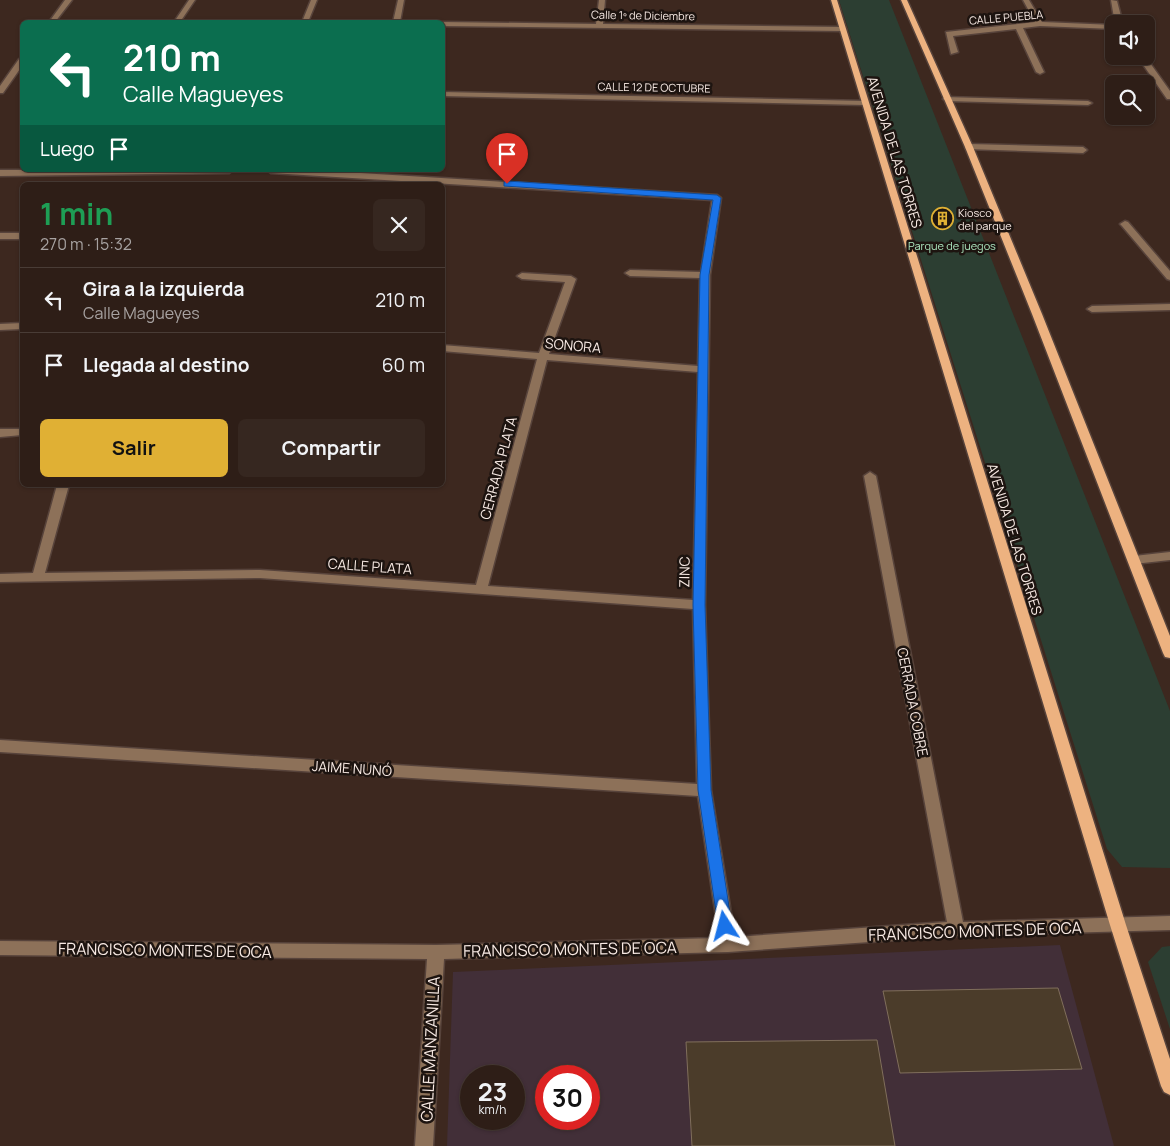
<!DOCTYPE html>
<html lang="es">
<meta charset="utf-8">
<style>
body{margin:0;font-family:Manrope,sans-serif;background:#362720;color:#f1f3f6;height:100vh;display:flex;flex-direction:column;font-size:19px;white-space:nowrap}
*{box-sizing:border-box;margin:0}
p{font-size:16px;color:#a7a2a1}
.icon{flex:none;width:28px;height:28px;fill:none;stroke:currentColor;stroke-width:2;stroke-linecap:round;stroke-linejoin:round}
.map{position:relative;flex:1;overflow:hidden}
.details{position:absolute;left:20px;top:182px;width:425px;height:305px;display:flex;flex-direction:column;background:#2e1e17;border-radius:8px;box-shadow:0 1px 4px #0004,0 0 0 1px #493c36}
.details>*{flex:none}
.banner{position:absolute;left:20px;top:20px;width:425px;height:152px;border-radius:8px;box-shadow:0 1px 4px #0004,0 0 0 1px #493c36;background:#0b6e4f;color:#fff;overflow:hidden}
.buttons{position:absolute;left:1105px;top:15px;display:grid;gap:10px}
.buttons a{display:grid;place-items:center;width:50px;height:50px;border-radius:8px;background:#2e1e17;box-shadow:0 1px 4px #0004,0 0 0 1px #493c36;font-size:25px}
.speed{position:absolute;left:460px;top:1065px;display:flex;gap:10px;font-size:25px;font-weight:700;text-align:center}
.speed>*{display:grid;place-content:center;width:65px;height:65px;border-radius:50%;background:#2e1e17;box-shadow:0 1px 4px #0004,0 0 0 1px #493c36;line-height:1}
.speed small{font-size:12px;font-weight:400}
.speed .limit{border:8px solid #d22;background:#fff;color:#111}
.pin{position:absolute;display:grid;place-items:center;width:42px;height:42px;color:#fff;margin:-51px -21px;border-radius:50% 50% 50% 0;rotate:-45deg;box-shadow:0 0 5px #0007}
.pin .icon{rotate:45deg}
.me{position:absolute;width:55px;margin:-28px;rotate:351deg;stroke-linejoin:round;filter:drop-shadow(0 0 4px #0008)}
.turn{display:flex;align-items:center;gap:18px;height:105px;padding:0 20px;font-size:22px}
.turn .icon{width:65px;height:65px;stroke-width:2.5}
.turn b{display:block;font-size:35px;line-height:42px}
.then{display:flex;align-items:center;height:48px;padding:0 20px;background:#0003;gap:10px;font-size:19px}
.round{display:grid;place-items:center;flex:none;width:52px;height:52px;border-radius:8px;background:#362720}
.summary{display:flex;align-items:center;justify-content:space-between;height:85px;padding:0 20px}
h1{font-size:30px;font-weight:700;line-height:38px;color:#1e9e55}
.primary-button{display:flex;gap:10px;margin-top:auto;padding:10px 20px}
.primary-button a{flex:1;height:58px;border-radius:8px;background:#e0b034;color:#111;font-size:20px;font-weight:700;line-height:58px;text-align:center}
.primary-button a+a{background:#362720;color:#f1f3f6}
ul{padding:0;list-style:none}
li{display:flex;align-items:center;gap:15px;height:65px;padding:0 20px;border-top:1px solid #493c36}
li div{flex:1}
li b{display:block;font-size:19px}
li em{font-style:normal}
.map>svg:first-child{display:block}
.education{fill:#422f38;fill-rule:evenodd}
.green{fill:#2c3e32}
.building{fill:#4b3c2a;stroke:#806f5c}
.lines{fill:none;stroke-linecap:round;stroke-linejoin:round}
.minor-casing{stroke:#57433b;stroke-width:3}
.major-casing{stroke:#57433b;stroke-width:3}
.minor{fill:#8d7159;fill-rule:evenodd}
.major{fill:#edb280;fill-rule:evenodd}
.route{fill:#1a73e8;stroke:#114b97}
.labels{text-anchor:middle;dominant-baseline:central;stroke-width:5;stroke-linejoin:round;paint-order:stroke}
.far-street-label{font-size:11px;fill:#f8eae4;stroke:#1d1410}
.far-poi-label{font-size:11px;fill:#f8eae4;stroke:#1d1410;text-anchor:start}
.far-park-label{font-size:11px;fill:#ade8c0;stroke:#1d1410}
.street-label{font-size:14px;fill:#f8eae4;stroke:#1d1410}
.near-street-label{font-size:16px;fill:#f8eae4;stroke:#1d1410}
</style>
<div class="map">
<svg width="1170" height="1146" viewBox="0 0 1170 1146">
<rect width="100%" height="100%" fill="#3d281f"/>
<!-- education -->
<path class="education" d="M1060,945L1114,1146H447L453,972ZM471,1076H514V1119H471ZM546,1076H589V1119H546Z"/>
<!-- green -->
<path class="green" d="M839,0H889L1170,711V868L1122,867L1107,849Z
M1170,946V1029L1148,962L1162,947Z"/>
<!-- building -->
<path class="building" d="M945,213L951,217L950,221L941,222L933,218L936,214Z
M1058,988L1082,1069L900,1073L883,991Z
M877,1040L895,1146H692L686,1042Z"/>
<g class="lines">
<defs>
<path id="minor" d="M65,0H72L55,22H49Z
M189,0H195L180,22H174Z
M311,0H317L308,22H302Z
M398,0H404L400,22H393Z
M599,0H605L603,24L842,27L846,29L842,31L442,26V22H439H442L596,24Z
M1023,0H1029L1042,22L1114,25V29L1040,26L1023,28L1044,72L1040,74L1036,72L1016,29L953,36L958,52L951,54L946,32L1035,22Z
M1111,0L1117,1L1123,24H1115Z
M1137,56H1145L1170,91V99H1167Z
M19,59H22V66L3,93H0V86Z
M442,92L865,101L869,103L865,105L442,96Z
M944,97L1088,101L1092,103L1088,105L947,101L943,99Z
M969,144L1083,147L1087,150L1083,153L966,149L965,147Z
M0,170H233L229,173L0,176Z
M267,170H312L717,195L721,198L710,275L705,605L711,790L735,937L947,922L864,476L870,472L876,476L963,922L1170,916V930L956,936L728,952L444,959L433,1146H415L427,959L0,955V941L436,945L719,938L698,796L0,752V740L697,784L693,609L260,578L0,582V574L33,573L57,485H69L45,573L260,570L476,585L537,359L442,351V345L539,353L565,282L522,279L517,276L522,273L571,276L576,279L549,354L698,366L700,278L630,276L625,273L630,270L701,272L712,200L271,173ZM547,360L698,372L693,600L488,586Z
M1125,221L1128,222L1170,271V280L1167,279L1122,226L1120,224Z
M0,233H22V239H0Z
M1170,304V310L1092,312L1087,309L1092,306Z
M22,323V329L0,330V324Z
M0,429H22V435L0,437Z
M1170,552V560L1134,564L1128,560L1134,556Z"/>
<path id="major" d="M831,0H837L1126,925L1170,1059V1095L1164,1092L1161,1086L1110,925Z
M901,0H907L973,147L1042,314L1170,636V658L1165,657L1163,653L1032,314L965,147Z"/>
</defs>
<!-- minor casing -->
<use href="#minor" class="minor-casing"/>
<!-- major casing -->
<use href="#major" class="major-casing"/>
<!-- minor -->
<use href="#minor" class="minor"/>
<!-- major -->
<use href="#major" class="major"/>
</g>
<!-- route -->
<path class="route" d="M507,181L717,195L721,198L709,275L705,605L711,790L732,926L730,930L725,932L720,930L718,926L698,790L693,605L700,275L713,200L504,186V182Z"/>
<!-- icons -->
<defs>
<symbol id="building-ring" viewBox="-11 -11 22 22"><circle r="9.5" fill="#1d1410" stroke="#e0b034" stroke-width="1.5"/><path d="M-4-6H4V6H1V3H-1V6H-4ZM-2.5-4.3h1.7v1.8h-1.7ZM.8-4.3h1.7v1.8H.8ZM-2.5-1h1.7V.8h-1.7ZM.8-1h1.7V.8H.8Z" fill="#e0b034"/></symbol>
</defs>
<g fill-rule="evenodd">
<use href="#building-ring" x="930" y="206" width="25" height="25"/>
</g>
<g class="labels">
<!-- far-street labels -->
<g class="far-street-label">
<text transform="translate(643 15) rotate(1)">Calle 1º de Diciembre</text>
<text transform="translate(1006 17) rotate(-5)">CALLE PUEBLA</text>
<text transform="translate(654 87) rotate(1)">CALLE 12 DE OCTUBRE</text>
</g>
<!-- far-poi labels -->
<g class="far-poi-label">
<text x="958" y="212">Kiosco<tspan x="958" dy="13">del parque</tspan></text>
</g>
<!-- far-park labels -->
<g class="far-park-label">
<text x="952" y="245">Parque de juegos</text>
</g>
<!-- street labels -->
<g class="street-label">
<text transform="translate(895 152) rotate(73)">AVENIDA DE LAS TORRES</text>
<text transform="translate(573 345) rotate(5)">SONORA</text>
<text transform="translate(498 468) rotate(-75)">CERRADA PLATA</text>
<text transform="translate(1015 539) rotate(73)">AVENIDA DE LAS TORRES</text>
<text transform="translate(370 566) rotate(4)">CALLE PLATA</text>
<text transform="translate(684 572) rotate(-89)">ZINC</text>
<text transform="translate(913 702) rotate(79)">CERRADA COBRE</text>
<text transform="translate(352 768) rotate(4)">JAIME NUNÓ</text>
</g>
<!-- near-street labels -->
<g class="near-street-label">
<text transform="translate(975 931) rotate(-2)">FRANCISCO MONTES DE OCA</text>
<text transform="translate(570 949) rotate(-1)">FRANCISCO MONTES DE OCA</text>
<text transform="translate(165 950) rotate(1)">FRANCISCO MONTES DE OCA</text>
<text transform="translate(430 1049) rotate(-87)">CALLE MANZANILLA</text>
</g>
</g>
</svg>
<div class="buttons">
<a><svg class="icon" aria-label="sound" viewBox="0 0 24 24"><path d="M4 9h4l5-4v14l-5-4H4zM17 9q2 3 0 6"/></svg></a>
<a><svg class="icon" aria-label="search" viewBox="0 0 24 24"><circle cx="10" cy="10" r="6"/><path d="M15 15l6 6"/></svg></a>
</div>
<div class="speed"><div>23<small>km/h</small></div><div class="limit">30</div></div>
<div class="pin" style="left:507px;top:184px;background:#d93025"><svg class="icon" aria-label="arrive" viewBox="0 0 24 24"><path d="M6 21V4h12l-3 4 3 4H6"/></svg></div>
<svg class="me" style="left:725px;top:926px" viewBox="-20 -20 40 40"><path d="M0-17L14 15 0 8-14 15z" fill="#1a73e8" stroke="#fff" stroke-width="4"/></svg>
<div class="banner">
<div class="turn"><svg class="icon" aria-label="left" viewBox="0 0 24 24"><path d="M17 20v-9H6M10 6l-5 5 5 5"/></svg><div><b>210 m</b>Calle Magueyes</div></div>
<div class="then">Luego<svg class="icon" aria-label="arrive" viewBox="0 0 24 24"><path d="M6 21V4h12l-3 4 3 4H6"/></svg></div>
</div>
<section class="details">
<div class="summary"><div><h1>1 min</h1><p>270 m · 15:32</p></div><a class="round"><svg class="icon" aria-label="close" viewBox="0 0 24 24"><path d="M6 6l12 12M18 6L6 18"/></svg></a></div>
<ul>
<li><svg class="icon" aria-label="left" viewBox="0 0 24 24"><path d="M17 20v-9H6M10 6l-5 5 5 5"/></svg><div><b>Gira a la izquierda</b><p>Calle Magueyes</p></div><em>210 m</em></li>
<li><svg class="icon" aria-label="arrive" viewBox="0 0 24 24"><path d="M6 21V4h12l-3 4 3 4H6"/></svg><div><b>Llegada al destino</b></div><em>60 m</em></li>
</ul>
<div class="primary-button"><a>Salir</a><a>Compartir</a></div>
</section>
</div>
